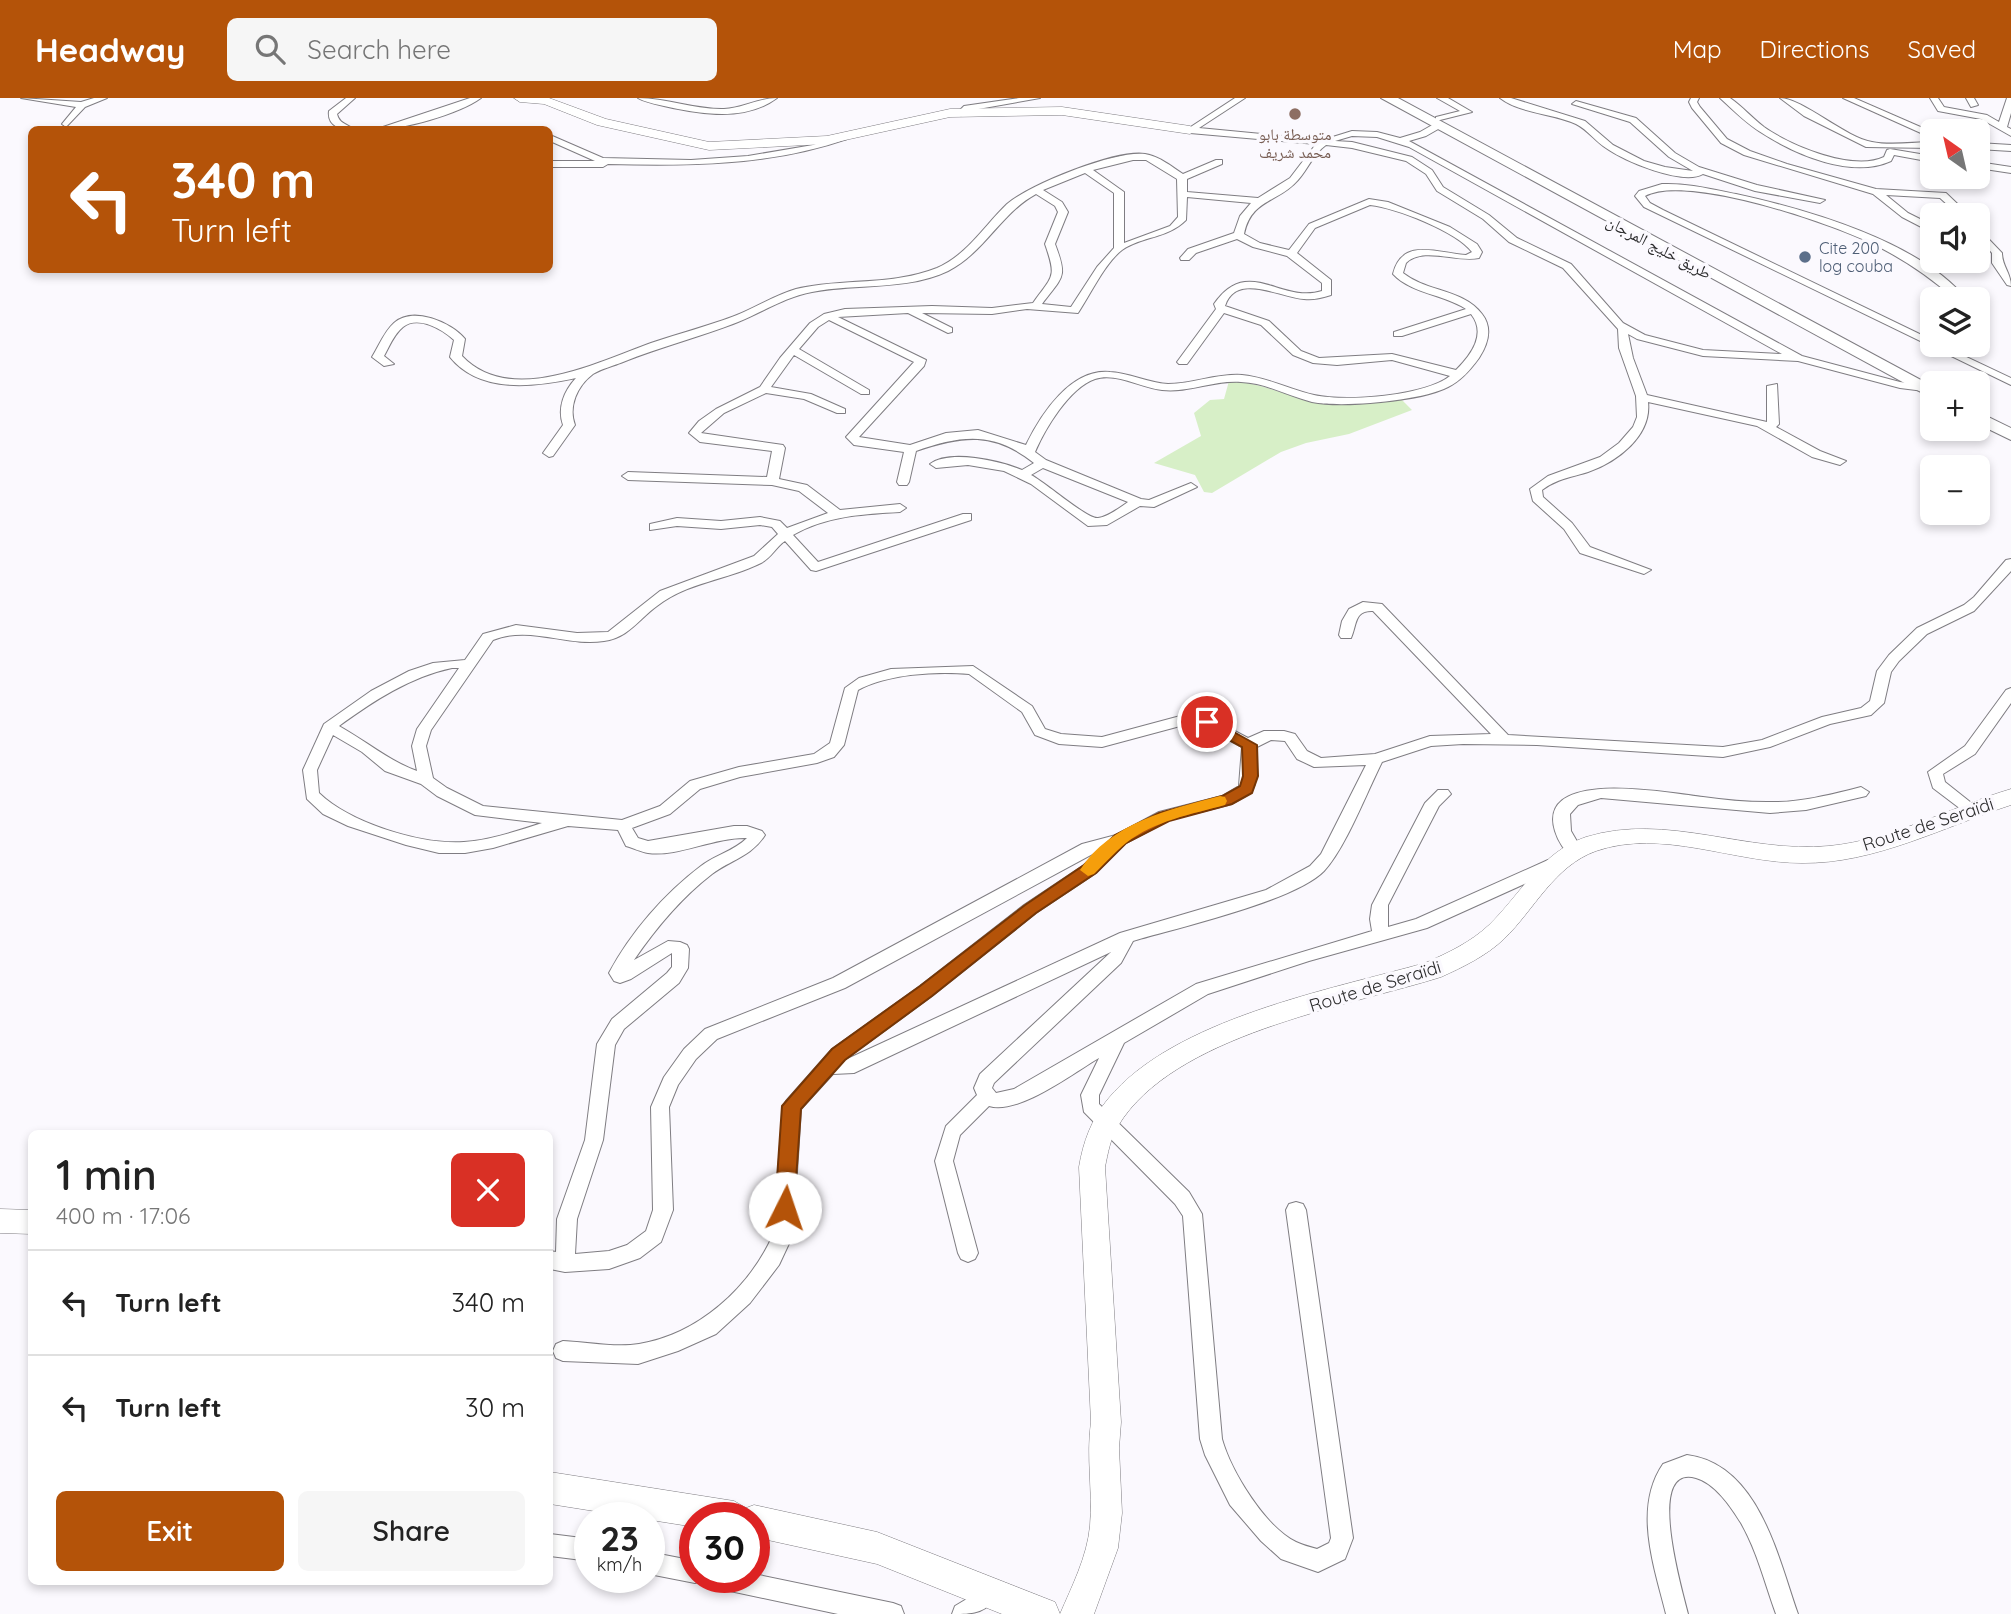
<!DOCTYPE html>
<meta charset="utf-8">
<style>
body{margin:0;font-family:Quicksand,"Noto Naskh Arabic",sans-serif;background:#f6f6f6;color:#222;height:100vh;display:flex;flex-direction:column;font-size:26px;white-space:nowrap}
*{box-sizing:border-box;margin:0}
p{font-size:23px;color:#767676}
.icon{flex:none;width:38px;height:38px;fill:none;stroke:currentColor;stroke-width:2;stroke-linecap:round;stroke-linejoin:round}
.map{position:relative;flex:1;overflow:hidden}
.panel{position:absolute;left:28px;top:1032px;width:525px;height:455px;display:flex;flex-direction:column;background:#fff;border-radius:10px;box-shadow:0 4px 10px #0003}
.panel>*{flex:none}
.top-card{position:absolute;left:28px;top:28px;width:525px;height:147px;border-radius:10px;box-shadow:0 4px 10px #0003;background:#b45309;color:#fff;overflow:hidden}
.needle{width:46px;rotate:326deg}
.controls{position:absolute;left:1920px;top:21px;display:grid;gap:14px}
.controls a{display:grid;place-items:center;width:70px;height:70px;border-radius:10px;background:#fff;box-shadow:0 4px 10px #0003;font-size:35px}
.speed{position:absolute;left:574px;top:1404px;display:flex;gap:14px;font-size:35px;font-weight:700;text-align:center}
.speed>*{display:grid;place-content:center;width:91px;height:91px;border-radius:50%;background:#fff;box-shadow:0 4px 10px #0003;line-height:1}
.speed small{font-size:18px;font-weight:400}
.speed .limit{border:10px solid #d22;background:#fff;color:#111}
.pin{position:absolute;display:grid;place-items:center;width:60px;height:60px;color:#fff;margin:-30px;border:4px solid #fff;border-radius:50%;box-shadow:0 2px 7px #0007}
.me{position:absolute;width:77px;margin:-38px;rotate:4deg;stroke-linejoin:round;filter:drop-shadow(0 0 5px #0008)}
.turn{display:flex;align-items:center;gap:24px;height:147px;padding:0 28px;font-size:32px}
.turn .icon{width:91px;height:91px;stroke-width:2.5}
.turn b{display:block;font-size:49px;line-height:60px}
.round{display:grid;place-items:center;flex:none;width:74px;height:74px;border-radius:10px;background:#f6f6f6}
.head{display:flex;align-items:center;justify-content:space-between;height:119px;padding:0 28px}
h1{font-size:42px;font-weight:600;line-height:52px}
.cta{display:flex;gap:14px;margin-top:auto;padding:14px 28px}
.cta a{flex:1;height:80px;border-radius:10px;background:#b45309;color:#fff;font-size:28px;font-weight:600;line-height:80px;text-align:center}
.cta a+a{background:#f6f6f6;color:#222}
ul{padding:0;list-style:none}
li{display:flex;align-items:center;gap:21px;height:105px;padding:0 28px;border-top:2px solid #e0e0e0}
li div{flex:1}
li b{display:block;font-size:26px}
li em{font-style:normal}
header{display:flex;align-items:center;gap:42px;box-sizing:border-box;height:98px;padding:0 35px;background:#b45309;color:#fff}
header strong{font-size:33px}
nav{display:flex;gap:38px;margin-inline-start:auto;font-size:24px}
.search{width:490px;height:63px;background:#f6f6f6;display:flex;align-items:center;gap:18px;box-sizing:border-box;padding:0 24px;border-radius:10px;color:#767676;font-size:26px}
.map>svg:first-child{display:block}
.green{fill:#d7efc7}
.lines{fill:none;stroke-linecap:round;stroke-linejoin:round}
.street-casing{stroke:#7f7d82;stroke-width:2}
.secondary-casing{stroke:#7f7d82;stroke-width:1}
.primary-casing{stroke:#7f7d82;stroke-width:2}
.street{fill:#fff;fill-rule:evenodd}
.secondary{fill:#fff;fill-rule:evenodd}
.primary{fill:#fff;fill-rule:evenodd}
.route{fill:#b45309;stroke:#753606;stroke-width:2}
.slow{fill:#f59e0b}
.education-dot{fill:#8d6e63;stroke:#fbf9fe;stroke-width:2.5}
.service-dot{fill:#5c6f8a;stroke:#fbf9fe;stroke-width:2.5}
.labels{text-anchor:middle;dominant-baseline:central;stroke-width:7;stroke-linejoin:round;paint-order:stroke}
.far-education-label{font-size:16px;fill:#785e54;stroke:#fbf9fe}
.far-street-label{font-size:16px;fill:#2d2d2e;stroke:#fbf9fe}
.far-service-label{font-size:16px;fill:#4e5e75;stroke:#fbf9fe;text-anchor:start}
.street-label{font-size:18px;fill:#2d2d2e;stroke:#fbf9fe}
</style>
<header>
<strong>Headway</strong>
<div class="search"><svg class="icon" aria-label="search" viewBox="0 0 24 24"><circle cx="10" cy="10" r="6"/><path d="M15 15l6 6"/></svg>Search here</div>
<nav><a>Map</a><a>Directions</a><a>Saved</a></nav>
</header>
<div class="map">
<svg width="2011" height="1516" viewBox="0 0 2011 1516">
<rect width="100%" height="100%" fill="#fbf9fe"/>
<!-- green -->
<path class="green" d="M1229,283C1261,284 1288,299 1319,305C1345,309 1374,303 1400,300L1412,312L1349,336L1306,345L1281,354L1212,395L1204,394L1195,377L1154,365L1201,338L1194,315L1210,302L1224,301Z"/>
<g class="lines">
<defs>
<path id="street" d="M21,0L81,4L94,0H107L85,9L66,29L62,26L76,9Z
M346,0H355L337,16C339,26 348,26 355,32C342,32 327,29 329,13Z
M470,0H481C459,16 402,32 374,32Z
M638,0C667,0 695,12 724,11C743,10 759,0 777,0C745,24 700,16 664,8C655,6 645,4 638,0Z
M1019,0H1040L967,13L961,18L957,15L964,8Z
M1235,0H1245L1199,30L1323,42L1352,33L1377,34L1400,40L1420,34L1434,26H1440V30L1426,38L1409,43L1802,258L1900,284L1932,288V294L1900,290L1798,263L1703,258L1637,241L1628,236L1633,260L1647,297L1767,324V288L1777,286L1779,326L1776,329L1820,353L1846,363L1840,367L1812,359L1757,328L1648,304C1652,338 1617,364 1588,374C1572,379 1556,381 1542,392L1543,399L1572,425L1590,449L1651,472L1644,476L1580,455L1564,431L1533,403L1530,391L1548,378L1600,359L1619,345L1633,329L1637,319L1636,298L1619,250L1618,231L1563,170L1509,144L1483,121L1437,93L1426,76L1406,63L1352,50L1326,47C1313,56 1308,71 1298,82C1278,105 1251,101 1244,136L1260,145L1289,152L1309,126L1369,101L1388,104L1450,129L1477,146L1482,154L1479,160C1457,165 1423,148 1406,165L1403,175C1427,194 1463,191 1482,216C1493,230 1488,246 1479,260C1471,271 1461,283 1448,289C1421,303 1342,310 1312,304C1288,298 1266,285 1241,284C1214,282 1189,295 1162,292C1141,290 1116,274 1095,281C1069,290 1045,331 1035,354L1046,362L1141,401L1149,402L1191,385L1197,389L1154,409L1140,408L1107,427L1088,428L1031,386L1004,373L968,367L936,370L930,366C950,351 1001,363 1022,372L1034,365C994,333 962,337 916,353L909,384L907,387H899L897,384L904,354L854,347L846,339L914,264L829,222L818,229L799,251L869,292V296H861L794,257L771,289L811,296L845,311V315H837L804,301L766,295L724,315L701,335L783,347L785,350L779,381L807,387L840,412L900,406L906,410L900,414C863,416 826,418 793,437L818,464L963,416H971V422L816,473L811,472L785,443C776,449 771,460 761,465C727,482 688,484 657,508C639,521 628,540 604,543C567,549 530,527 493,542L431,632L426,648L433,680L447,690L483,708L622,722L660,708L690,683L739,669L814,656L830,645L845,590L859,580L891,571L973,568L1032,608L1045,631L1061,636L1102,639L1184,617L1212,621L1248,640L1264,633H1284L1295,636L1307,653L1321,660L1375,656L1430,638L1491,636L1373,513C1354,512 1357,527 1351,540H1341L1339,537L1342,523L1349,511L1363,504L1382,506L1508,637L1723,649L1762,642L1822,619L1861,610L1870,603L1877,573L1889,557L1917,530L1964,507L1974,499L2006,462L2011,461V473L1974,513L1927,536L1899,563L1891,574L1884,605L1871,617L1830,626L1770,649L1723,659L1537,647L1463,646L1431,648L1382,664C1367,694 1345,751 1324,773C1295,803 1177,830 1133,843L1121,865L994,985L992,990L996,995L1014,991L1196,886L1372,833L1370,821L1372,807L1425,705L1438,692H1448L1451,696L1439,708L1388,807V829L1416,821L1548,762H1560L1562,766L1560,770L1427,830L1309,863L1208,896L1124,945L1099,997V1006L1189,1094L1202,1116L1222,1341C1231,1373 1265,1429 1296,1444C1302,1447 1310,1449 1317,1451L1329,1445L1331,1440L1286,1112L1289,1106L1296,1104L1303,1106L1306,1112L1353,1440L1345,1461L1318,1474L1281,1461L1261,1443L1230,1407L1205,1357L1200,1341L1183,1118L1175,1106L1084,1014L1081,997L1099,960C1073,975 1019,1017 989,1008L960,1037L953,1063L978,1155L975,1161L968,1164L961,1161L958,1155L935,1063L946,1028L977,997L974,990L980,976L1111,854L854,975L833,976L801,1011L793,1137L779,1167L750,1205L716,1236L678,1253L638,1266L563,1263L556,1260L553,1253L556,1246L563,1243C587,1244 616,1250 639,1246C699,1236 749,1190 773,1137L783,1008L786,1003L832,951L920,888L1024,807L1084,767L1100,752L845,890L717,941L696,961L678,987L669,1009L673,1112L661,1144L640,1160L609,1171L565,1174L550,1171V1153L556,1154L557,1121L585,1042L597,946L612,921L667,875L672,869V855L631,881L620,885L614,883L609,875C631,834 664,796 701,768C715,757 734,753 747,740C714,739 679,759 648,755C641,754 633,750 626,748L618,732L568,728L493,750L465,755H439L406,747L348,728L323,716L307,701L303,672L324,626L371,593L409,573L433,565L465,562L483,536L516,527L577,535L608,534L660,493L754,458L778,436L772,429L760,427L721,431L677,428L650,432V426L677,420L721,423L760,419L780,423L787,430L828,415L799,393L772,387L628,382L622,378L628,374L767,379L772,353L700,344L689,335L699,323L716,311L760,289L780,260L810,225L824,216L845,211L932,208L992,210L1033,205C1053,177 1057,180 1045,146L1058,114L1055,108L1036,96C1001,115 984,155 948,173C906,193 856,185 812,194C785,199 763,214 738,224C700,239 660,249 623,264C613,268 601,271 593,276C577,288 568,309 575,327L553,358L549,359L543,355L563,327C557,310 564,293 576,280C534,289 480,296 450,259L454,242C442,231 418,217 403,229C394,236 389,249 384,258L394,266L384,268L372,259C379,248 384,234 394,225C413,208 451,224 465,241L462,258C510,309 598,264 651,245C680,235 709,228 737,217C757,209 775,197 796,191C842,180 892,188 937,170C967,157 984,128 1007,106C1030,86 1116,52 1145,56C1159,58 1172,69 1183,76L1216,62H1222V66L1187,81V94L1258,100L1290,80L1316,46L1190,35L1186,32ZM1352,38L1377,39L1409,49L1782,256L1703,252L1645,237L1623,225L1571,166L1517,140L1489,117L1443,89L1432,72L1412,59L1352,44L1335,43ZM1133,62H1146L1177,81L1178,119L1170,128L1124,145V94L1093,72ZM1085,75L1114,95V150L1097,169L1071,209L1042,206C1063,178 1068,180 1055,146L1068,114L1062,104L1043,92ZM1187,99L1251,105L1240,118L1234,135L1188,151L1180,160L1181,162H1189L1196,155L1237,141L1253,149L1287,158L1322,185V193C1280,206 1248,157 1214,206L1216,211L1177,264L1179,266H1187L1224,215L1261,227L1293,257L1313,265L1337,267L1392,262L1450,278C1424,298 1347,304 1314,297C1290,292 1267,279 1242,277C1217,275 1193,286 1168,286C1148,285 1130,275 1110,274C1071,270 1041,316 1026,347L978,332L946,335L910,347L859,339L924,268L926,262L838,219L908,215L948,235L952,234V230L922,215L992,216L1027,211L1078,215C1090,197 1105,165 1122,152C1142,138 1167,141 1186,122ZM1370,107C1396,110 1456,133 1472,154L1466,157C1437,155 1402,139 1393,176C1412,196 1443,196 1466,211L1394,234V238H1402L1471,216C1487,236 1471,257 1456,272L1392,256L1319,260L1301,253L1269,223L1225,208C1236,174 1279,199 1304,201C1314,202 1321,200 1331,197V182L1297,155L1315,130ZM1043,370L1128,404C1119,410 1108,419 1098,420C1088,422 1045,384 1031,377ZM452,570H459L417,631L412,648L417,673C389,663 366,643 339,628C373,603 410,579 452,570ZM969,576L1022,614L1035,637L1059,646L1102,649L1184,627L1204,629L1242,649L1239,688L1222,698L1159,714L1116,737L1082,746L833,880L705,931L684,951L664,979L651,1009L653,1112L646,1133L627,1147L609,1153L575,1156L577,1121L603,1042L615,947L624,931L679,885L688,870L689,851L687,847L680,844L668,843L634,862C656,830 681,800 712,776C731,762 752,758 765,737L762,733L747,728H734L648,743L638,740L632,730L670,716L700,691L740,679L817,665L834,659L844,647L858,592C888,576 936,573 969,576ZM333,637L362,654L385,673L421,686L437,698L475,717L542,725C517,733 491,742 464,744C421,747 350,725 319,695L317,672ZM1271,642L1285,643L1297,661L1314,669L1366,667L1321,756L1310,768L1266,792L1120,835L843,963L932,898L1036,815L1096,775L1126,745L1169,722L1232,706L1251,695L1255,686L1257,649Z
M1437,0H1448L1472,14L1436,23V19L1460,13Z
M1500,0H1511L1585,23L1613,47L1644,63L1665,69L1693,73L1669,59L1630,24L1572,6L1576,3L1636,20L1675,55L1699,69L1757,87L1825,102L1820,105L1755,93L1703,76C1683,88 1624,63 1606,50C1595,43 1588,32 1576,26C1552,15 1521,16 1500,0Z
M1691,0H1699L1697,4L1700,9L1727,41L1750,53L1787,66L1876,91L1946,95L1969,117H1959L1940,100L1886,97L1908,115L1932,127V134L1929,133L1902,119L1873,96L1744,57L1721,45L1692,10L1689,4Z
M1720,0H1730C1742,8 1752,20 1764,29C1791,48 1853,74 1884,59L1887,52L1890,51L1932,58V64L1894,57L1891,63C1852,81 1796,57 1762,35C1747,26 1733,12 1720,0Z
M1780,0C1802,0 1846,40 1872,44C1891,48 1913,44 1932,44V50L1866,49L1804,18Z
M1843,0H1854L1932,34V40Z
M1930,0H1938L1944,9L1987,17L1999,24L2007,0H2011V15L2007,29L2011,31V38L1981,21L1938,13Z
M1966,0H1974L1978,7L1971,9Z
M844,36L848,39L847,41C769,68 689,68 608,66L603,69H550V63H595L550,43V37L603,60L691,62L748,58L813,47Z
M1978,45L2011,47V53L1978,51Z
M1978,64L2011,69V75L1978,70Z
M1662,86C1688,85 1711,91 1736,96C1805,111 1921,144 1966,201H1955C1932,181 1908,164 1881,150C1838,127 1687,75 1645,98L1650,105L1663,112L1932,242V247H1941L2011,280V287L1644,109L1635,98L1639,93Z
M1978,130L2002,155C2002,168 2011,175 2011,188L2007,187L1992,165V155L1978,139Z
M2011,590V605L1975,656L1943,676L1945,684L1979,711L1976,715H1966L1933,690L1928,674L1965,648L2006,592Z
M1861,689L1869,694L1866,698L1806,712L1770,715L1601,700L1578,707L1570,716L1571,733L1582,752L1574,758C1565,755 1558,743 1555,733C1535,668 1674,696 1703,699C1724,702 1745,704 1767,704C1799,705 1830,697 1861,689Z
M1687,1357C1759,1366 1778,1460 1798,1516H1776C1765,1486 1757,1453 1741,1425C1731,1409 1715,1385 1696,1380C1644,1365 1683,1495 1688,1516H1666C1654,1468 1633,1410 1663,1366Z
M550,1436L590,1441V1463L550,1458Z
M649,1454L695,1463V1479H704L703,1482L695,1485L649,1476Z
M754,1476L893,1505L901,1508L904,1516H838L716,1490L708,1487L705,1479H754Z
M980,1493L988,1496L991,1504C984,1516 967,1516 952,1516L955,1508Z"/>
<path id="secondary" d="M514,0H549L606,21L709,44L827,38L950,11L1062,9L1190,28L1196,32L1190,36L1062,17L950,19L827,46L709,52L597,27L544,6L520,4Z
M2011,691V707C1943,729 1874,766 1802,765C1734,765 1662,730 1596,753C1554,768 1534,812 1504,841C1486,858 1463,869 1441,879C1345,909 1173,937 1118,1028C1110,1041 1108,1055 1105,1069L1121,1324L1119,1350L1122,1415L1118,1450L1094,1516H1060C1072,1488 1087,1459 1090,1428C1093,1393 1086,1359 1091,1324L1079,1069C1083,1044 1092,1020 1108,1001C1174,921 1329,892 1425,865C1448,855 1471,844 1489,827C1521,796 1541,754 1586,739C1667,714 1747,756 1829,748C1892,742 1951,709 2011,691Z
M0,1111L32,1112V1136L0,1135Z
M550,1374L734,1403L746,1410L754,1407L877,1434L1055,1504L1060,1516H1002L877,1466L754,1439V1419H695V1429L550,1406Z"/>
<path id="primary" d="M1381,0H1398L1932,288V300Z
M1978,314L2011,330V342L1978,326Z"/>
</defs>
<!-- street casing -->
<use href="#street" class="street-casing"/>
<!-- secondary casing -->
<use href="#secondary" class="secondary-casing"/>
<!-- primary casing -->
<use href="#primary" class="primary-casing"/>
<!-- street -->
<use href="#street" class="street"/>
<!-- secondary -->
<use href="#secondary" class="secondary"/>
<!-- primary -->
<use href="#primary" class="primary"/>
</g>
<!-- route -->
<path class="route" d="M1207,619L1257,647L1258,678L1252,695L1232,706L1169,723L1126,745L1096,775L1036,815L932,898L845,962L801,1011L794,1110L791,1116L785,1119L778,1116L775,1110L782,1008L832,951L920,888L1025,807L1084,767L1115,737L1159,715L1222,698L1240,688L1243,678L1242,649L1202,627L1199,624L1202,620Z"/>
<!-- slow -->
<path class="slow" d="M1220,698L1225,699L1227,703L1225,707C1192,716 1154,723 1126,745C1115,754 1104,766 1094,776L1088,778L1080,772C1110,725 1170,711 1220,698Z"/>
<!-- markers -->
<circle class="education-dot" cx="1295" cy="16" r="7"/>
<circle class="service-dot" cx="1805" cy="159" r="7"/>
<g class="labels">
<!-- far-education labels -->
<g class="far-education-label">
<text x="1295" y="36">متوسطة بابو<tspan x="1295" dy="18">محمد شريف</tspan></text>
</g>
<!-- far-street labels -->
<g class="far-street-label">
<text transform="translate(1659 149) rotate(28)">طريق خليج المرجان</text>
</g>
<!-- far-service labels -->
<g class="far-service-label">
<text x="1819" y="150">Cite 200<tspan x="1819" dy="18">log couba</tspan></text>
</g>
<!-- street labels -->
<g class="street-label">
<text transform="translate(1928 726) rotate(-18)">Route de Seraïdi</text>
<text transform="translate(1375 888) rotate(-17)">Route de Seraïdi</text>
</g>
</g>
</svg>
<div class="controls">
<a><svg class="needle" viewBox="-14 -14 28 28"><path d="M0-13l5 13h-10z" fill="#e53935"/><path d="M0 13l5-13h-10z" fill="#767676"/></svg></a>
<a><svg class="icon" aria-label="sound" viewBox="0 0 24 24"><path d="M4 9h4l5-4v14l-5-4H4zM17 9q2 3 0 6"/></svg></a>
<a><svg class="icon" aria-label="layers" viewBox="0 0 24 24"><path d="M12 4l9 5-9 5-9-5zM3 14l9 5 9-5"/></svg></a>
<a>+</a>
<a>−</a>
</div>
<div class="speed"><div>23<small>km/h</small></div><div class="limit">30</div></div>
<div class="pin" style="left:1207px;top:624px;background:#d93025"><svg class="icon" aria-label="arrive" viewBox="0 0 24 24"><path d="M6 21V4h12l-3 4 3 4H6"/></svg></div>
<svg class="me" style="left:785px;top:1110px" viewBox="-20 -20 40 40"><circle r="19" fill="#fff"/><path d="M0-13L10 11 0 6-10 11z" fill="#b45309"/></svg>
<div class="top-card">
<div class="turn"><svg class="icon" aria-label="left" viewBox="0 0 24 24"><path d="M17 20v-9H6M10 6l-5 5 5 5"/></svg><div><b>340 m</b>Turn left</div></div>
</div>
<section class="panel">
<div class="head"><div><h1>1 min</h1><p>400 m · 17:06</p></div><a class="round" style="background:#d93025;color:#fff"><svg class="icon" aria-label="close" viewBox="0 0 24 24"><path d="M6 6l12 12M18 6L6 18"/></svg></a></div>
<ul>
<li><svg class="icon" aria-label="left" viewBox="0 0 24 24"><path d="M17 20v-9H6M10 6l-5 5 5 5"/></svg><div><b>Turn left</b></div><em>340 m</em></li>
<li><svg class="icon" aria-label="left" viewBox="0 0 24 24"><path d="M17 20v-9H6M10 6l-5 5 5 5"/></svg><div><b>Turn left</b></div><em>30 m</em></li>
</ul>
<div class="cta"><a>Exit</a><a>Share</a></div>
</section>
</div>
